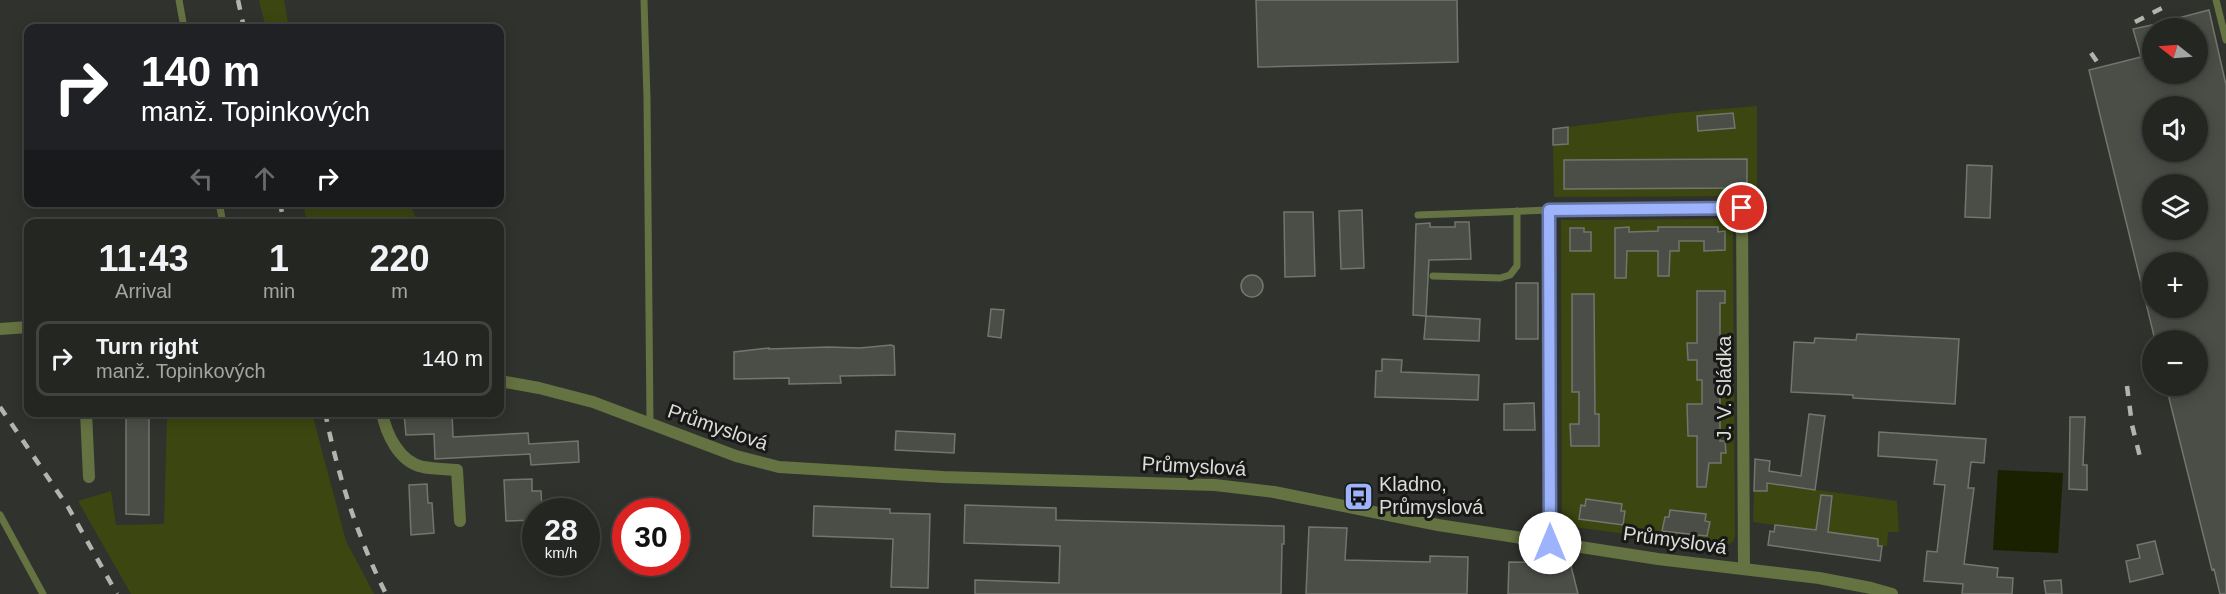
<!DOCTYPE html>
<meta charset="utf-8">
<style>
body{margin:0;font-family:Helvetica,sans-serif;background:#30322f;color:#f1f3f6;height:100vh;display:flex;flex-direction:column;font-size:22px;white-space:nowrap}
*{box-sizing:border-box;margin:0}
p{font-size:20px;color:#a3a5a5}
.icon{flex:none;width:33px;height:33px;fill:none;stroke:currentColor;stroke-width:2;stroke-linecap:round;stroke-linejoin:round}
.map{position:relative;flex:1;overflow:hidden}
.drawer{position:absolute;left:24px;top:219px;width:480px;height:198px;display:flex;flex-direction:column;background:#242622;border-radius:12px;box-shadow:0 3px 15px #0003,0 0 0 2px #414340}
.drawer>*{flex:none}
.hud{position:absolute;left:24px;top:24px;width:480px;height:183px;border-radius:12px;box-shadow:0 3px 15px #0003,0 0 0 2px #414340;background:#202124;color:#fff;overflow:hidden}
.needle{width:39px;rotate:287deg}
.fabs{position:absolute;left:2142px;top:18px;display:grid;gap:12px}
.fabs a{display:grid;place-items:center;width:66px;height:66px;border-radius:50%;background:#242622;box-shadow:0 3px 15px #0003,0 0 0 2px #414340;font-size:30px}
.speed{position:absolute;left:522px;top:498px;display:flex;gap:12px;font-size:30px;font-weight:700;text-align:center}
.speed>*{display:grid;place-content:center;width:78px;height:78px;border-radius:50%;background:#242622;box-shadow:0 3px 15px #0003,0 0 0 2px #414340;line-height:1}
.speed small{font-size:15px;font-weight:400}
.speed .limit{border:9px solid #d22;background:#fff;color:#111}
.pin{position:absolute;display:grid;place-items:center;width:51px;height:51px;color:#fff;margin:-26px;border:3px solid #fff;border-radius:50%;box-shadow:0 2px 6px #0007}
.me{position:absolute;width:66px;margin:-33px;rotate:0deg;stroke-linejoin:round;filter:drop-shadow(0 0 4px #0008)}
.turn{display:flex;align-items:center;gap:21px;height:126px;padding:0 18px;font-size:27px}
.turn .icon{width:78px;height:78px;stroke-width:2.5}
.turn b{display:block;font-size:42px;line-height:51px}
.lanes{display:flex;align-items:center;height:57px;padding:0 18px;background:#0003;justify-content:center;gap:30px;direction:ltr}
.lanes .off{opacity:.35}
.eta{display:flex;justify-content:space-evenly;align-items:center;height:102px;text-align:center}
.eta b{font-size:36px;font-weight:600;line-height:42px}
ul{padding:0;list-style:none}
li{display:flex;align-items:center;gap:18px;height:75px;margin:0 12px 9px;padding:0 6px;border:3px solid #414340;border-radius:12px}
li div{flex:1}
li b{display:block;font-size:22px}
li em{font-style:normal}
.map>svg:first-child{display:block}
.green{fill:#3b4610}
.water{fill:#192100}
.building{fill:#4b4d47;stroke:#73756f;stroke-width:1.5;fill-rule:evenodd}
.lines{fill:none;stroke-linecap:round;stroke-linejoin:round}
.lane{stroke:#657241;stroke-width:7}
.street{stroke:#657241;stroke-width:12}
.rail{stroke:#b2b4b0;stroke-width:4.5;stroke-dasharray:10 10;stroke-linecap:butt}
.route-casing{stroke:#6675a4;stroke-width:15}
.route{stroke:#9db4fd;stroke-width:10}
.labels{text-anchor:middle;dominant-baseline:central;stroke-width:6;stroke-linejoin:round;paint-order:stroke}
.street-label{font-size:20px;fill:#dbdcd9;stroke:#181917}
.poi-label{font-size:20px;fill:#dbdcd9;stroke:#181917;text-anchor:start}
</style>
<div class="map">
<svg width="2226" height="594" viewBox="0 0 2226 594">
<rect width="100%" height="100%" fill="#30322d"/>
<!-- green -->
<path class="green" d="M259,0H284L289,28H266Z
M1757,106V196L1554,197L1553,145L1568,144V127L1676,113Z
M303,203H397L412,209L418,223H307Z
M1721,219C1728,221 1732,224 1733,232L1735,536L1733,542L1722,547L1567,526L1562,519L1561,220Z
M233,412L241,415L312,413L346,541L374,594H131L78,501L111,491L116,525L164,524L167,413Z
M1767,483L1897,501L1899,532H1888L1887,546H1878V539L1828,532L1829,518L1816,531L1753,522L1754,491H1767Z"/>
<!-- water -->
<path class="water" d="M1998,470L2063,473L2058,553L1993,550Z"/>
<!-- building -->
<path class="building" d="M1256,0H1457L1458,62L1258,67Z
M2209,10L2226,85V594H2220L2214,569L2212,570L2166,386H2198V340H2155L2089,70L2141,57L2133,29L2152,25V74H2198V28H2155V24ZM2152,106H2198V152H2152ZM2152,184H2198V230H2152ZM2152,262H2198V308H2152Z
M1733,113L1735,128L1698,131L1697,116Z
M1568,127V144L1553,145V129Z
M1747,159V188L1564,189V160Z
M1967,165L1992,166L1990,218L1965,217Z
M1362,210L1364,268L1341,269L1339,211Z
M1284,212H1313L1315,276L1285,277Z
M1455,222H1469L1471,259L1429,260L1426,316L1413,315L1416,224L1430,223V227H1455Z
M1629,227V232L1658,231V227H1718V232L1725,231V250L1704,251V241H1679V251H1670L1669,276H1658V251H1627L1626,278H1615V228Z
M1570,228H1584V232H1591V251H1570Z
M1241 286a11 11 0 1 1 22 0a11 11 0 1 1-22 0Z
M1516,283H1538V339H1516Z
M1697,291H1725V303H1720V441H1725L1726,453H1721V463H1709L1706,487H1697V436H1688L1687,404H1702V380H1697V360H1688L1687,343H1697Z
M1572,294H1594L1595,414H1599V446H1571L1570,424H1579V392H1572Z
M991,309L1004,310L1001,338L988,336Z
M1426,316L1480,319L1479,341L1424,339Z
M1857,334L1959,339L1955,404L1853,398V395L1791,392L1794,342L1814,343L1815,338L1856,340Z
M891,345L894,346L895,375L840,376L841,383L789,384V378L734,379V352L769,348V349L828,347L860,348Z
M1382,359L1402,360L1401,372L1479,375L1478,400L1375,397L1376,371H1382Z
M1534,403L1535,430H1504V404Z
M126,412H149V515L126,514Z
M452,412L453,437L528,433L529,444L578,441L579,462L531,465L530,454L435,459L434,434L406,435L404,414Z
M1809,414L1825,416L1815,490L1767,483V491H1754L1755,459L1770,461L1769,471L1801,476Z
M2070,417H2085L2083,465H2087V490L2069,489Z
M896,431L955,434L954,453L895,450Z
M1879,432L1986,439L1984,463L1971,462L1968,488H1974L1964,564L1998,568L1997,577L2013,578L2012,594H1962L1963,584L1924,581L1927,551L1937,552L1945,485L1934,484L1937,460L1878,456Z
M532,479V491H541L542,510H534V520L506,521L504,480Z
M427,484L428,503H432L434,533L411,535L409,485Z
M1821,495L1832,496L1828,532L1878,539V546H1882L1880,561L1768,545L1770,531L1774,532L1775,525L1816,530Z
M1586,499L1622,504L1621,511H1625L1623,525L1579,519L1581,505L1585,506Z
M965,505L1056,508V520L1284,526V544H1282L1281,594H975V580L1059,583L1060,546L964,543Z
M814,506L890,509V513L930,514L928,588L891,587L893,539L813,536Z
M1670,510L1706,514L1705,521L1710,522L1707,536L1662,531L1665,517H1669Z
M1309,527L1347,528L1345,560L1430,562V556L1468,557L1467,594H1306Z
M2155,541L2163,574L2130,582L2126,561L2140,558L2137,545Z
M1509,562L1567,563L1571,566L1578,594H1508Z
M2061,580L2062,594H2046L2044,581Z"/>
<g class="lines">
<!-- lane -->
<path class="lane" d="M179,0L184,28
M644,0L647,98L650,423
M2216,0L2226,40
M219,202L223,224
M1418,215L1549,210
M1433,276L1500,278L1510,275L1517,266V211
M0,515L43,594"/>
<!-- street -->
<path class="street" d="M0,329L28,327
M500,381L539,388L593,402L736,456L779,467L943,477L1215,485L1274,492L1438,525L1658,559L1819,578L1871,588L1892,594
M86,412L89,477
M382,412C386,434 399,462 423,467C434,469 446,469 457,470L460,521
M1550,543L1549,210L1742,208L1744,569"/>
<!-- rail -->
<path class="rail" d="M238,0L244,28
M2135,22L2164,7
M2091,53L2100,66
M280,202L284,224
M2127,386L2132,425L2141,461
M0,407L68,507L117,594
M325,412C338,476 357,536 386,594"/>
</g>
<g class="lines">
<defs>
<path id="route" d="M1550,543L1549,210L1742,208"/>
</defs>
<!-- route casing -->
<use href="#route" class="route-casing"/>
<!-- route -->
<use href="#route" class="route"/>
</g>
<!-- icons -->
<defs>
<symbol id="bus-square" viewBox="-11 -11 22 22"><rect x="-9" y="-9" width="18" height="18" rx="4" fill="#9db4fd" stroke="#181917"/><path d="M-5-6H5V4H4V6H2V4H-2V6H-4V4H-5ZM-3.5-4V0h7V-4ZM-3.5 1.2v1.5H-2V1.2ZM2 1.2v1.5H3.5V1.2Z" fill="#111"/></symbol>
</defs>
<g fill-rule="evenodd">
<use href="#bus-square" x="1342" y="480" width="33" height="33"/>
</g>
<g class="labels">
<!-- street labels -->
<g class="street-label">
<text transform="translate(1724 388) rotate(-90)">J. V. Sládka</text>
<text transform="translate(718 427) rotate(19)">Průmyslová</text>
<text transform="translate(1194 466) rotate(3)">Průmyslová</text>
<text transform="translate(1675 540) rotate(8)">Průmyslová</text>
</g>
<!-- poi labels -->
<g class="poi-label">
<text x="1379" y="484">Kladno,<tspan x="1379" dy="23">Průmyslová</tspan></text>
</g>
</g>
</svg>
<div class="fabs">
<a><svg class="needle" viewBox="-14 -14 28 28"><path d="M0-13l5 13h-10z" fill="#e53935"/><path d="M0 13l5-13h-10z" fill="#a3a5a5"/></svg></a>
<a><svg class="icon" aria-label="sound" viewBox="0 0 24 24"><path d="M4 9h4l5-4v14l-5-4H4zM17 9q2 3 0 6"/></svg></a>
<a><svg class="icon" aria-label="layers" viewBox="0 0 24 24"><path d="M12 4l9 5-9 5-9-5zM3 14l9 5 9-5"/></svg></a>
<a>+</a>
<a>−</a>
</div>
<div class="speed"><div>28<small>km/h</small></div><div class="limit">30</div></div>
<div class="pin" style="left:1742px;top:208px;background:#d93025"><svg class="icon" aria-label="arrive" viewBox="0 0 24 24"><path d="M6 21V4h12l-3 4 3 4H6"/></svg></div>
<svg class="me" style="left:1550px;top:543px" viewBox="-20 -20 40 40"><circle r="19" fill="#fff"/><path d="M0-13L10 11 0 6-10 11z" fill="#9db4fd"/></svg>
<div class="hud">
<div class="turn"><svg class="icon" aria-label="right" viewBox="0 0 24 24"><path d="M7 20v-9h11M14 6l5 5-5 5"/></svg><div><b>140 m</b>manž. Topinkových</div></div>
<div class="lanes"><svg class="icon off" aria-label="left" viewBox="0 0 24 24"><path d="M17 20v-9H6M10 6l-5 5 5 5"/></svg><svg class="icon off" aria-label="ahead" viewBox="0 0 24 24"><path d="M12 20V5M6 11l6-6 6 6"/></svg><svg class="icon" aria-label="right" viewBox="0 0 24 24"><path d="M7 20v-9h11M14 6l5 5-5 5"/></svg></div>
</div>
<section class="drawer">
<div class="eta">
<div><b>11:43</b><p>Arrival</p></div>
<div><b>1</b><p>min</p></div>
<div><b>220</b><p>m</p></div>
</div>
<ul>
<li><svg class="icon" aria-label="right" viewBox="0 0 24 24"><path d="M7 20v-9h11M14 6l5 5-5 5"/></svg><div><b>Turn right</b><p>manž. Topinkových</p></div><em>140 m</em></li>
</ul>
</section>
</div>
